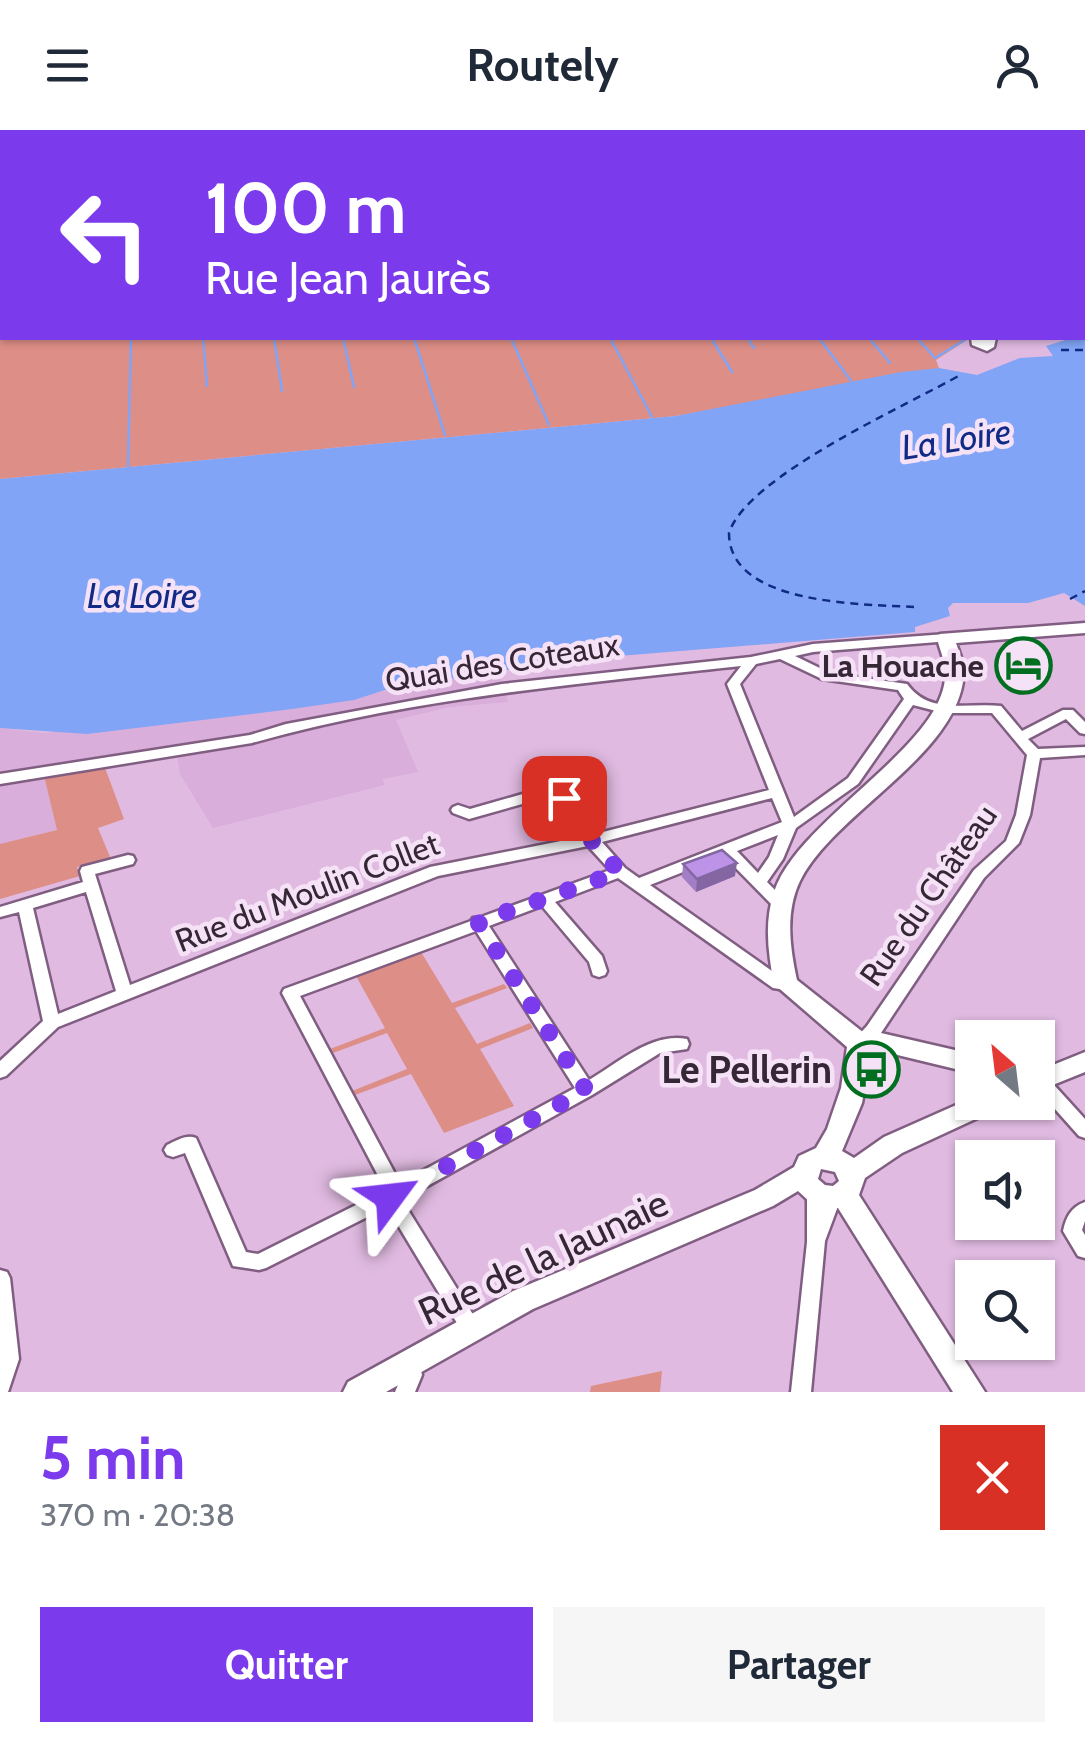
<!DOCTYPE html>
<html lang="fr">
<meta charset="utf-8">
<style>
body{margin:0;font-family:Cabin,sans-serif;background:#f6f6f7;color:#1f2937;height:100vh;display:flex;flex-direction:column;font-size:38px;white-space:nowrap}
*{box-sizing:border-box;margin:0}
p{font-size:32px;color:#747a83}
.icon{flex:none;width:55px;height:55px;fill:none;stroke:currentColor;stroke-width:2;stroke-linecap:round;stroke-linejoin:round}
.map{position:relative;height:1262px;overflow:hidden}
.side{display:flex;flex-direction:column;background:#fff;flex:1}
.side>*{flex:none}
.banner{position:absolute;left:0px;top:0px;width:1085px;height:210px;box-shadow:0 2px 8px #0004;background:#7c3aed;color:#fff;overflow:hidden}
.needle{width:65px;rotate:332deg}
.buttons{position:absolute;left:955px;top:890px;display:grid;gap:20px}
.buttons a{display:grid;place-items:center;width:100px;height:100px;border-radius:0px;background:#fff;box-shadow:0 2px 8px #0004;font-size:50px}
.pin{position:absolute;display:grid;place-items:center;width:85px;height:85px;color:#fff;margin:-42px;border-radius:20px;box-shadow:0 5px 15px #0006}
.me{position:absolute;width:110px;margin:-55px;rotate:60deg;stroke-linejoin:round;filter:drop-shadow(0 0 8px #0008)}
.turn{display:flex;align-items:center;gap:35px;height:210px;padding:0 40px;font-size:45px}
.turn .icon{width:130px;height:130px;stroke-width:2.5}
.turn b{display:block;font-size:70px;line-height:85px}
.round{display:grid;place-items:center;flex:none;width:105px;height:105px;border-radius:0px;background:#f6f6f7}
.head{display:flex;align-items:center;justify-content:space-between;height:170px;padding:0 40px}
h1{font-size:60px;font-weight:800;line-height:75px;color:#7c3aed}
.button{display:flex;gap:20px;margin-top:auto;padding:20px 40px}
.button a{flex:1;height:115px;border-radius:0px;background:#7c3aed;color:#fff;font-size:40px;font-weight:800;line-height:115px;text-align:center}
.button a+a{background:#f6f6f7;color:#1f2937}
header{display:flex;justify-content:space-between;align-items:center;height:130px;padding:0 40px;background:#fff;font-size:45px;font-weight:800}
.map>svg:first-child{display:block}
.built{fill:#d9aeda}
.green{fill:#dd8e86}
.water{fill:#81a4f6}
.lines{fill:none;stroke-linecap:round;stroke-linejoin:round}
.stream{stroke:#81a4f6;stroke-width:2.5}
.ferry{stroke:#112a86;stroke-width:2.5;stroke-dasharray:8 6;stroke-linecap:butt}
.street-casing{stroke:#805e81;stroke-width:5}
.secondary-casing{stroke:#805e81;stroke-width:5}
.street{fill:#fff;fill-rule:evenodd}
.secondary{fill:#fff;fill-rule:evenodd}
.wall{fill:#a27ec7}
.shaded-wall{fill:#8467a2}
.building{fill:#bc93e7;stroke:#8467a2;stroke-width:2.5}
.route{stroke:#7c3aed;stroke-width:18;stroke-dasharray:0 32.4}
.labels{text-anchor:middle;dominant-baseline:central;stroke-width:9;stroke-linejoin:round;paint-order:stroke}
.street-label{font-size:32px;fill:#362736;stroke:#f6e2f6}
.poi-label{font-size:32px;font-weight:bold;fill:#362736;stroke:#f6e2f6;text-anchor:end}
.water-label{font-size:35px;font-style:italic;fill:#112a86;stroke:#f6e2f6}
.near-poi-label{font-size:38px;font-weight:bold;fill:#362736;stroke:#f6e2f6;text-anchor:end}
.near-street-label{font-size:38px;fill:#362736;stroke:#f6e2f6}
</style>
<header><svg class="icon" aria-label="menu" viewBox="0 0 24 24"><path d="M4 6h16M4 12h16M4 18h16"/></svg>Routely<svg class="icon" aria-label="person" viewBox="0 0 24 24"><circle cx="12" cy="8" r="4"/><path d="M4 21q1-7 8-7t8 7"/></svg></header>
<div class="map">
<svg width="1085" height="1262" viewBox="0 0 1085 1262">
<rect width="100%" height="100%" fill="#e0bae1"/>
<!-- built -->
<path class="built" d="M500,545L508,572L450,577L396,590L418,642L382,649L385,655L213,698L180,644L177,625L44,647L57,700L0,714V598L44,603L292,579L436,551Z"/>
<!-- green -->
<path class="green" d="M0,0L364,2H2V208H970L936,230L939,238L676,286L0,349Z
M104,635L124,689L98,698L110,727L77,737L80,746L0,769V714L57,700L44,646Z
M421,822L452,873L504,854L507,858L455,878L477,914L530,893L533,898L480,919L514,976L444,1003L411,944L355,965L352,961L407,939L387,903L333,923L330,919L385,898L356,846Z
M662,1241L660,1262H590L591,1256Z"/>
<!-- water -->
<path class="water" d="M1085,204V476L1064,463L1028,473H953L948,478L950,486L915,497V502L569,530L388,559L354,570L292,579L87,604L0,598V349L676,286L901,242L939,238L977,245L1020,228L1053,226L1046,216Z"/>
<g class="lines">
<!-- stream -->
<path class="stream" d="M97,0L107,2
M45,2L55,0
M220,2H235
M0,102L2,94
M203,208L207,256
M274,208L282,261
M343,208L354,257
M414,208L445,305
M511,208L549,295
M610,208L652,287
M711,208L732,242
M747,208L754,218
M819,208L852,252
M869,208L890,233
M917,208L935,228L968,208
M128,337L131,208"/>
<!-- ferry -->
<path class="ferry" d="M1061,220H1085
M1070,469L1085,461
M914,477C865,474 729,476 729,403C747,346 908,275 962,244"/>
<defs>
<path id="street" d="M946,504L952,508L950,511L813,522L795,526L830,543L907,554C930,586 968,572 1001,576L1022,601L1063,580H1073L1085,592V604L1080,603L1066,589L1028,609L1038,619L1085,617V625L1040,628L1030,685L1019,713L984,748L879,906C871,913 864,921 853,918L851,913L867,896L974,740L1006,711L1016,685L1027,625L992,583H944L913,575L858,654L796,698L783,729L767,752L786,771L789,775L786,779H776L724,726L650,755L782,848L792,850L794,854L792,858L786,860L773,858L618,748L555,772L602,826L607,841L605,845L599,847L593,845L589,832L542,776L489,796L589,950C618,933 652,902 687,909L689,914L687,919L660,923L592,965L402,1070L477,1191L480,1197L477,1203L470,1206L463,1203L387,1077L266,1138L259,1140L233,1136L185,1023L173,1027L167,1025L164,1020L167,1015C176,1011 186,1004 196,1008L246,1122L258,1124L382,1062L383,1055L282,863L284,859L471,791L473,788L481,787L610,740L588,716L438,746L58,897L6,946L0,948V931L43,891L19,782L0,787V777L83,752L80,741L82,737L128,725L133,726L135,730L133,734L95,744L130,855L430,737L581,707L559,670L547,667L469,689L453,683L451,680L453,677L458,675L470,679L547,657L569,664L595,704L769,660L727,554L741,536C577,554 411,568 252,613L0,654V644L250,605L286,594L502,554L751,527L813,514ZM780,529L822,549L898,560L904,569L848,648L794,687L740,554L756,534ZM772,668L782,692L639,748L625,738L602,712ZM778,705L769,727L758,743L737,721ZM86,762L116,861L58,884L33,778ZM476,801L575,958L400,1053L300,866Z
M1038,944L1045,945L1085,989V1008L1079,1006L1038,960Z
M816,1055L822,1058L825,1063L832,1060L838,1063L841,1068L825,1111L811,1262H791L807,1112V1063L810,1058Z
M1085,1072V1091L1082,1100L1085,1105V1128L1078,1126L1063,1101C1066,1087 1071,1077 1085,1072Z
M0,1140L7,1142L10,1148L19,1229L8,1262H0Z
M410,1223L417,1225L422,1245L415,1262H395L402,1245L400,1232L403,1225Z"/>
<path id="secondary" d="M971,208H996L994,217L987,221L972,215Z
M1085,493V503L956,513C959,522 964,533 964,542C961,624 834,682 800,751C785,782 790,818 797,850L864,903H881L972,924V943L881,921L871,922L862,973L842,1021L854,1028L884,1007L972,968V972H1000L997,979L902,1023L865,1048L859,1065L985,1262H953L838,1078L811,1073L798,1061L773,1076L533,1179L386,1262H343L348,1252L513,1161L755,1060L794,1037L799,1026L816,1018L827,999L841,958L847,917L774,854C768,823 764,792 774,762C799,686 953,612 945,538C944,528 939,518 937,508L940,504ZM821,1039L835,1042L839,1051L833,1056L825,1055L818,1049Z
M1085,922V942L1038,961V941Z"/>
</defs>
<!-- street casing -->
<use href="#street" class="street-casing"/>
<!-- secondary casing -->
<use href="#secondary" class="secondary-casing"/>
<!-- street -->
<use href="#street" class="street"/>
<!-- secondary -->
<use href="#secondary" class="secondary"/>
</g>
<!-- wall -->
<path class="wall" d="M683,734L735,746L696,762L682,747Z"/>
<!-- shaded-wall -->
<path class="shaded-wall" d="M737,733L735,746L696,762L697,749Z"/>
<!-- building -->
<path class="building" d="M722,720L737,733L697,749L683,734Z"/>
<g class="lines">
<!-- route -->
<path class="route" d="M390,1067L586,960L478,792L620,742L587,705L564,668"/>
</g>
<!-- icons -->
<defs>
<symbol id="hotel-ring" viewBox="-11 -11 22 22"><circle r="9.5" fill="#f6e2f6" stroke="#016f1f" stroke-width="1.5"/><path d="M-6-4.5h1.5V1H6V5H4.5V3h-9V5H-6ZM-4 0a1.8 1.8 0 1 1 3.6 0ZM.5 0V-2.5h3Q6-2.5 6 0Z" fill="#016f1f"/></symbol>
<symbol id="bus-ring" viewBox="-11 -11 22 22"><circle r="9.5" fill="#f6e2f6" stroke="#016f1f" stroke-width="1.5"/><path d="M-5-6H5V4H4V6H2V4H-2V6H-4V4H-5ZM-3.5-4V0h7V-4ZM-3.5 1.2v1.5H-2V1.2ZM2 1.2v1.5H3.5V1.2Z" fill="#016f1f"/></symbol>
</defs>
<g fill-rule="evenodd">
<use href="#hotel-ring" x="992" y="504" width="63" height="63"/>
<use href="#bus-ring" x="840" y="908" width="63" height="63"/>
</g>
<g class="labels">
<!-- street labels -->
<g class="street-label">
<text transform="translate(502 532) rotate(-9)">Quai des Coteaux</text>
<text transform="translate(307 762) rotate(-21)">Rue du Moulin Collet</text>
<text transform="translate(928 765) rotate(-55)">Rue du Château</text>
</g>
<!-- poi labels -->
<g class="poi-label">
<text x="984" y="535">La Houache</text>
</g>
<!-- water labels -->
<g class="water-label">
<text transform="translate(956 309) rotate(-9)">La Loire</text>
<text x="142" y="465">La Loire</text>
</g>
<!-- near-poi labels -->
<g class="near-poi-label">
<text x="832" y="939">Le Pellerin</text>
</g>
<!-- near-street labels -->
<g class="near-street-label">
<text transform="translate(543 1127) rotate(-25)">Rue de la Jaunaie</text>
</g>
</g>
</svg>
<div class="buttons">
<a><svg class="needle" viewBox="-14 -14 28 28"><path d="M0-13l5 13h-10z" fill="#e53935"/><path d="M0 13l5-13h-10z" fill="#747a83"/></svg></a>
<a><svg class="icon" aria-label="sound" viewBox="0 0 24 24"><path d="M4 9h4l5-4v14l-5-4H4zM17 9q2 3 0 6"/></svg></a>
<a><svg class="icon" aria-label="search" viewBox="0 0 24 24"><circle cx="10" cy="10" r="6"/><path d="M15 15l6 6"/></svg></a>
</div>
<div class="pin" style="left:564px;top:668px;background:#d93025"><svg class="icon" aria-label="arrive" viewBox="0 0 24 24"><path d="M6 21V4h12l-3 4 3 4H6"/></svg></div>
<svg class="me" style="left:390px;top:1067px" viewBox="-20 -20 40 40"><path d="M0-17L14 15 0 8-14 15z" fill="#7c3aed" stroke="#fff" stroke-width="4"/></svg>
<div class="banner">
<div class="turn"><svg class="icon" aria-label="left" viewBox="0 0 24 24"><path d="M17 20v-9H6M10 6l-5 5 5 5"/></svg><div><b>100 m</b>Rue Jean Jaurès</div></div>
</div>
</div>
<section class="side">
<div class="head"><div><h1>5 min</h1><p>370 m · 20:38</p></div><a class="round" style="background:#d93025;color:#fff"><svg class="icon" aria-label="close" viewBox="0 0 24 24"><path d="M6 6l12 12M18 6L6 18"/></svg></a></div>
<div class="button"><a>Quitter</a><a>Partager</a></div>
</section>
